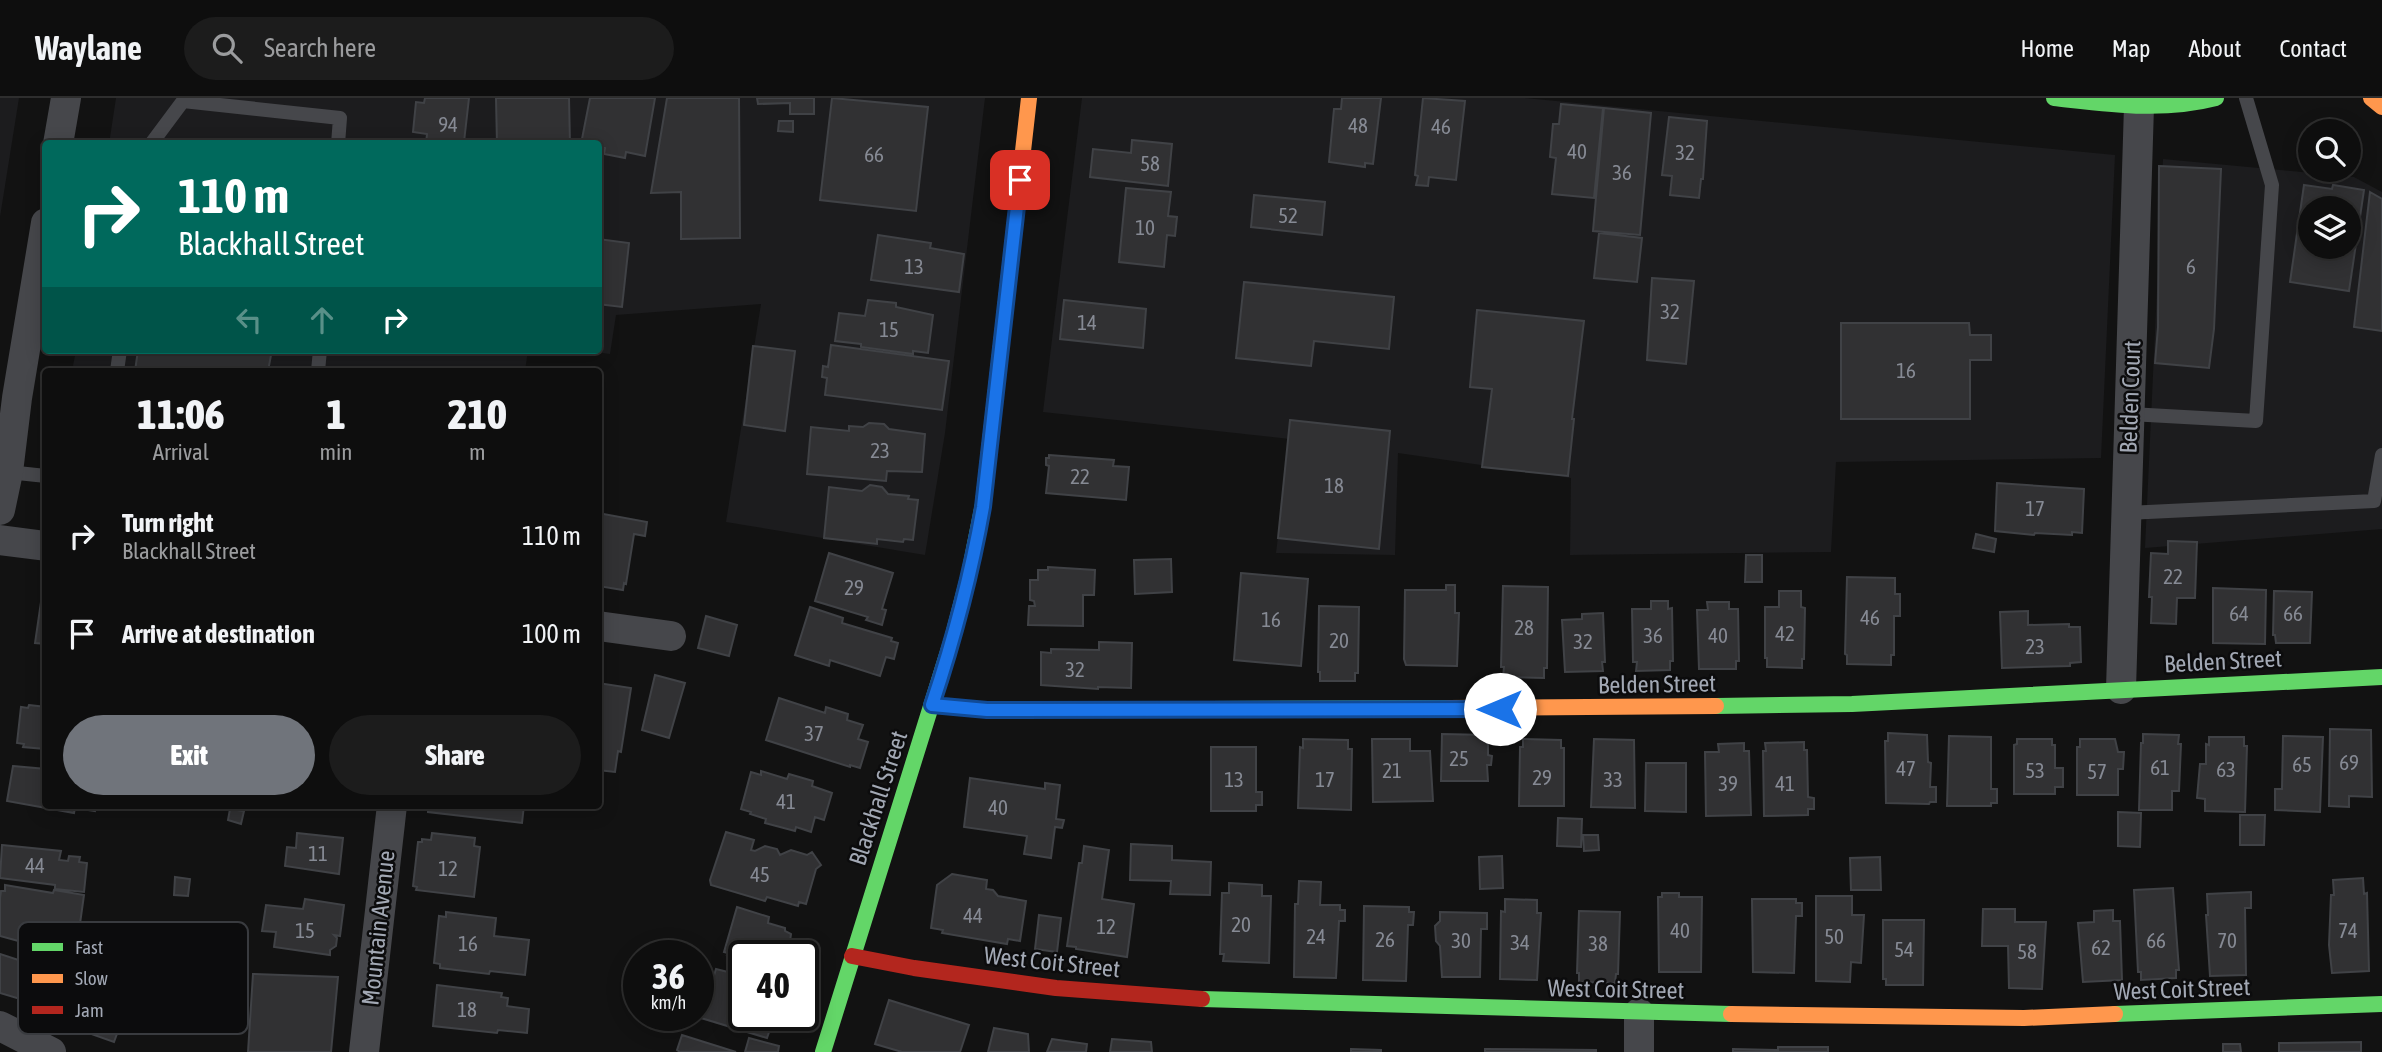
<!DOCTYPE html>
<style>
body{margin:0;font-family:"Asap Condensed",sans-serif;background:#1c1c1c;color:#f1f3f6;height:100vh;display:flex;flex-direction:column;font-size:26px;white-space:nowrap}
*{box-sizing:border-box;margin:0}
p{font-size:23px;color:#9b9c9e}
.icon{flex:none;width:38px;height:38px;fill:none;stroke:currentColor;stroke-width:2;stroke-linecap:round;stroke-linejoin:round}
.map{position:relative;flex:1;overflow:hidden}
.panel{position:absolute;left:42px;top:270px;width:560px;height:441px;display:flex;flex-direction:column;background:#0e0e0e;border-radius:7px;box-shadow:0 4px 18px #0003,0 0 0 2px #2e2e2e}
.panel>*{flex:none}
.top-card{position:absolute;left:42px;top:42px;width:560px;height:214px;border-radius:7px;box-shadow:0 4px 18px #0003,0 0 0 2px #2e2e2e;background:#00695c;color:#fff;overflow:hidden}
.tools{position:absolute;left:2298px;top:21px;display:grid;gap:14px}
.tools a{display:grid;place-items:center;width:63px;height:63px;border-radius:50%;background:#0e0e0e;box-shadow:0 4px 18px #0003,0 0 0 2px #2e2e2e;font-size:35px}
.speed{position:absolute;left:623px;top:842px;display:flex;gap:14px;font-size:35px;font-weight:700;text-align:center}
.speed>*{display:grid;place-content:center;width:91px;height:91px;border-radius:50%;background:#0e0e0e;box-shadow:0 4px 18px #0003,0 0 0 2px #2e2e2e;line-height:1}
.speed small{font-size:18px;font-weight:400}
.speed .limit{border:4px solid #111;border-radius:10px;background:#fff;color:#111}
.pin{position:absolute;display:grid;place-items:center;width:60px;height:60px;color:#fff;margin:-30px;border-radius:14px;box-shadow:0 4px 10px #0006}
.me{position:absolute;width:77px;margin:-38px;rotate:270deg;stroke-linejoin:round;filter:drop-shadow(0 0 5px #0008)}
.turn{display:flex;align-items:center;gap:24px;height:147px;padding:0 21px;font-size:32px}
.turn .icon{width:91px;height:91px;stroke-width:2.5}
.turn b{display:block;font-size:49px;line-height:60px}
.lanes{display:flex;align-items:center;height:66px;padding:0 21px;background:#0003;justify-content:center;gap:35px;direction:ltr}
.lanes .off{opacity:.35}
.eta{display:flex;justify-content:space-evenly;align-items:center;height:119px;text-align:center}
.eta b{font-size:42px;font-weight:800;line-height:49px}
.action{display:flex;gap:14px;margin-top:auto;padding:14px 21px}
.action a{flex:1;height:80px;border-radius:42px;background:#70747b;color:#fff;font-size:28px;font-weight:800;line-height:80px;text-align:center}
.action a+a{background:#1c1c1c;color:#f1f3f6}
ul{padding:0;list-style:none}
li{display:flex;align-items:center;gap:21px;height:98px;padding:0 21px}
li div{flex:1}
li b{display:block;font-size:26px}
li em{font-style:normal}
header{display:flex;align-items:center;gap:42px;box-sizing:border-box;height:98px;padding:0 35px;background:#0e0e0e;border-bottom:2px solid #2e2e2e}
header strong{font-size:33px}
nav{display:flex;gap:38px;margin-inline-start:auto;font-size:24px}
.search{width:490px;height:63px;background:#1c1c1c;display:flex;align-items:center;gap:18px;box-sizing:border-box;padding:0 24px;border-radius:38px;color:#9b9c9e;font-size:26px}
.map>svg:first-child{display:block}
.built{fill:#1c1c1e;fill-rule:evenodd}
.building{fill:#313133;stroke:#404246;stroke-width:2;fill-rule:evenodd}
.lines{fill:none;stroke-linecap:round;stroke-linejoin:round}
.lane{stroke:#46474b;stroke-width:14}
.street{stroke:#46474b;stroke-width:30}
.fast{stroke:#63d668;stroke-width:16}
.slow{stroke:#ff974d;stroke-width:16}
.jam{stroke:#b3261e;stroke-width:16}
.route-casing{stroke:#114b97;stroke-width:18}
.route{stroke:#1a73e8;stroke-width:12}
.labels{text-anchor:middle;dominant-baseline:central;stroke-width:5;stroke-linejoin:round;paint-order:stroke}
.number-label{font-size:21px;fill:#868a94}
.street-label{font-size:24px;fill:#a2a8b4;stroke:#0c0c0d}
.key{fill:#0c0c0d;stroke:#393b3f;stroke-width:2}
.key-label{font-size:19px;fill:#a2a8b4}
</style>
<header>
<strong>Waylane</strong>
<div class="search"><svg class="icon" aria-label="search" viewBox="0 0 24 24"><circle cx="10" cy="10" r="6"/><path d="M15 15l6 6"/></svg>Search here</div>
<nav><a>Home</a><a>Map</a><a>About</a><a>Contact</a></nav>
</header>
<div class="map">
<svg width="2382" height="954" viewBox="0 0 2382 954">
<rect width="100%" height="100%" fill="#121212"/>
<!-- built -->
<path class="built" d="M0,0H19L0,119Z
M116,0H985L945,335L925,457L726,424L761,206L616,217L610,256L581,252H598V46H109Z
M1082,0H1525L2115,57L2101,360L1836,364L1831,454L1570,457L1571,380L1398,355L1395,457L1276,455L1290,341L1043,314Z
M2163,61L2354,79L2382,94V431L2145,450ZM2310,110H2348V149H2310Z
M76,252H528L525,273H72Z"/>
<!-- building -->
<path class="building" d="M425,0H469L464,44L466,46H426L427,36L413,34L416,4L424,5Z
M496,0H569L570,46H497Z
M590,0H655L645,58L626,54L625,60L604,56L605,50L598,49V46H581Z
M667,0H739L740,140L681,141V94L651,95Z
M757,0H814V16H790V5L758,6Z
M832,0L928,9L916,113L820,102Z
M1342,0H1381L1373,66L1365,65V69L1329,64L1334,11H1341Z
M1423,0L1465,3L1456,82L1429,79L1428,88L1416,87L1418,78L1415,77Z
M1561,6L1603,10L1594,100L1552,96L1556,60L1550,59L1553,26H1559Z
M1604,10L1651,15L1640,137L1593,133Z
M1669,19L1707,23L1703,81H1701L1699,100L1670,97L1672,78L1662,77Z
M779,23H793V34L778,33Z
M1132,42L1172,46L1168,88L1090,79L1093,51L1131,55Z
M2159,68L2221,71L2214,231L2209,270L2155,265L2158,229Z
M2304,87L2332,91L2333,87L2364,92L2349,193L2290,184ZM2310,110H2348V149H2310Z
M1126,90L1171,94L1168,118L1177,119L1175,138L1167,137L1164,169L1119,164Z
M2370,94L2382,101V233L2354,229Z
M1254,97L1325,104L1322,137L1251,129Z
M1599,135L1642,140L1637,184L1594,180Z
M878,137L931,145L930,150L964,156L959,194L871,182Z
M598,141L629,145L622,209L598,206Z
M1652,180L1694,183L1686,266L1647,262Z
M1244,184L1394,199L1389,251L1314,243L1311,268L1236,260Z
M868,202L896,205V209L933,217L928,255L913,253V256L861,249V246L835,243L839,215L865,218Z
M1064,202L1146,211L1143,250L1060,241Z
M1477,212L1584,223L1572,321H1574L1568,378L1482,369L1492,291L1470,289Z
M1841,225H1969L1970,237H1991V262H1970V321H1841Z
M831,247L949,263L942,312L825,297L827,280L822,279L823,268L828,269Z
M753,248L795,253L785,333L744,327Z
M138,252H272L268,273H135Z
M1290,322L1390,333L1379,451L1278,440Z
M869,325L884,326L889,331L925,336L922,374L887,373L886,383L807,376L811,329L849,333V328L863,329Z
M1049,357L1114,362L1113,368L1129,369L1126,402L1046,395L1049,368L1046,367V360H1049Z
M1997,385L2084,391L2082,435L2072,434V437L2035,435L2034,437L1995,433Z
M870,387L882,389L888,396L909,398L908,401L918,402L913,442L904,441L903,444L877,441V446L824,440L829,389L862,393Z
M598,415L647,424L645,438L634,436L626,486L624,485L623,492L598,488Z
M1976,436L1996,441L1994,454L1973,450Z
M2168,443L2197,444L2195,500H2177L2176,526L2151,525L2152,499H2149L2151,455L2168,456Z
M829,455L893,475L882,511L886,512L882,527L866,522L868,519L815,503Z
M1746,457H1762V484H1745Z
M1171,461L1172,494L1135,496L1134,462Z
M1048,469L1095,472L1094,497H1083V528L1028,527L1029,508H1035L1034,503L1030,502V482H1038V472H1048Z
M1241,475L1308,481L1301,568L1234,562Z
M1847,479L1895,480V496H1900V518H1894V557H1891V567L1847,566V557L1845,556Z
M1446,487H1455V515H1459L1457,568L1406,567L1404,561L1405,492H1446Z
M1503,488L1548,489L1547,570H1544V580L1503,579L1504,569H1501Z
M2213,490L2266,492L2265,546L2213,545Z
M1779,493H1801V509L1805,510L1804,561H1802V570L1767,569V560H1765V509H1779Z
M2274,493L2312,494L2310,545H2276L2275,537H2273Z
M1651,503H1668V511L1672,510L1673,563H1670V572L1636,573L1637,564H1633L1632,511H1651Z
M41,504H46V546L35,545Z
M1707,504H1729V511H1738L1739,563H1736V571H1699L1697,512H1708Z
M1319,508L1359,509L1358,575H1355V583H1320V574H1318Z
M810,509L843,520L842,525L892,540L891,543L898,545L894,561L886,559L880,578L830,562L829,568L795,557Z
M2028,513V527L2069,526V529H2080L2081,564L2070,565V568L2002,570L2000,514Z
M1603,515L1605,564H1602L1603,573L1565,574L1562,522L1582,521V516Z
M706,518L737,527L729,558L698,550Z
M1099,544L1132,545L1131,590L1098,589V591L1041,587V554L1051,555V551L1099,552Z
M655,577L685,585L669,640L642,632Z
M598,585L631,590L621,654L618,653L615,674L598,672Z
M779,600L825,615L826,609L848,616L847,622L863,627L858,641L868,644L860,670L850,667V669L766,642Z
M29,607L46,609V658L45,651L23,649L24,646L17,645L21,609L28,610Z
M2330,631L2371,632L2372,699L2349,698V709L2329,708Z
M1888,635L1927,637L1928,664L1931,665L1930,689H1936V704H1930L1929,706L1886,705L1885,643H1888Z
M1442,636L1488,637V657L1492,658L1491,667H1487L1488,683H1441Z
M2143,636L2179,637L2178,646H2181L2179,693H2172V712H2139L2141,645H2143Z
M1949,638L1991,639V691H1997V705H1991V708H1947Z
M2283,638L2323,639L2320,714L2275,712V691H2282Z
M2209,639H2244V648H2247L2245,714L2205,713V701L2197,700L2200,666H2206V646L2209,647Z
M1303,641L1348,642V651H1352L1351,712L1298,710L1300,649L1303,650Z
M1372,641H1410V653H1430L1433,703L1373,704Z
M1523,641L1561,642V650H1564V708H1519L1520,649H1523Z
M1594,641L1634,642L1635,710L1591,709Z
M2017,641H2052V647H2055V670H2063V689H2055V696H2014V647L2017,646Z
M2080,641H2115L2118,654H2124L2123,671H2118V697H2077V649H2080Z
M1804,644V652H1807L1808,699L1814,700V711H1808V717L1764,718L1763,653H1766L1765,645Z
M1744,645V653H1749L1751,717L1706,718L1705,654H1719L1718,646Z
M1211,649H1256V694H1262V707H1256V713H1211Z
M1646,665H1686V714L1645,713Z
M13,668L46,671V707H96L95,713L75,710L74,715L7,703Z
M761,673L787,681L789,676L813,683L812,688L832,695L824,722L815,719L811,734L796,729L795,733L765,725L766,721L750,716L751,714L741,711L751,674L761,677Z
M970,680L1045,691V685L1060,687L1056,721L1064,722L1062,730L1055,729L1051,760L1024,756L1027,738L964,729Z
M423,707H524L522,725L428,714V710H423Z
M230,711L244,713L241,726L228,722Z
M2118,714L2141,715L2140,749L2118,748Z
M2240,717H2265L2264,747H2240Z
M1558,720L1582,721L1581,749L1557,748Z
M726,734L754,742L751,752L755,753L765,748L777,751L780,757L791,752L807,757L812,754L821,767L816,771L806,806L799,804L798,808L767,799L765,803L711,787L710,782Z
M297,735L343,740L339,776L285,768L287,749L296,750Z
M432,735L475,740L474,748L480,749L474,799L416,792L417,789L413,788L418,744H422V741L431,742Z
M1583,737H1598L1599,752L1584,753Z
M1131,746L1172,748V762L1211,764L1210,797L1170,796L1171,783L1130,782Z
M2,747L61,753L59,762L68,763L69,758L80,759L79,764L87,765L84,794L55,791V787L0,780Z
M1084,748L1109,752L1102,801L1134,806L1127,859L1076,851V849L1067,848L1079,765H1082Z
M1502,758L1503,790L1480,791L1479,759Z
M1880,759L1881,792H1851L1850,760Z
M952,776L987,782L986,791L993,792L998,798L1026,803L1020,843L1008,841L1007,846L942,835L943,832L931,830L937,787Z
M175,779L190,781L188,798L174,797Z
M2363,780L2364,796L2367,795L2369,873L2332,875L2329,847L2331,797H2334L2333,782Z
M1299,783L1321,784L1320,807H1340V812H1345V823H1339L1336,880L1294,879L1295,806H1298Z
M1229,785L1262,787V798H1271L1269,865L1223,863L1224,856H1220L1222,795H1229Z
M5,787L53,795L54,792L84,797L78,840L73,839L72,847L52,844L51,848L22,844L0,838V800L1,793H5Z
M2173,790L2179,872H2176V880L2141,882V874H2138L2134,792Z
M2251,794V810H2245L2246,877L2210,878L2206,817H2208L2207,796Z
M1662,795H1679V799H1702L1701,874H1659L1658,799H1662Z
M1816,798H1852V817H1864L1861,865L1851,864L1850,884L1816,883Z
M305,801L344,807L340,838L334,837L337,840L336,848L330,852V857L274,849L276,834L262,833L266,807L303,811Z
M1505,801L1537,802V815H1541L1537,882L1500,881L1501,813L1505,814Z
M1752,801H1796V805H1802V818H1796L1794,875L1753,874Z
M1364,808L1409,809V814H1414L1413,827H1408L1406,883L1363,882Z
M737,809L769,819L768,825L785,830V833L791,836L788,858H744V862L727,857L728,855L724,854Z
M1983,811H2015V824H2046L2042,891L2009,890L2008,848H1982Z
M2113,812V823H2120L2122,882L2083,884L2078,825L2094,824V813Z
M1579,813L1620,814L1618,876H1616L1615,885L1579,884V875H1577Z
M446,814L496,820L494,838L529,842L525,877L490,873L489,876L440,870V866L434,865L439,818L446,819Z
M1440,814L1487,815V831H1481L1480,879H1442L1440,848L1436,843L1435,828L1440,823Z
M1039,817L1061,820L1057,854L1035,851Z
M1883,822H1924L1923,887H1886V881H1883Z
M0,856L58,875L47,909L0,895Z
M716,871L744,878V917H775L767,940L701,920Z
M636,875L639,876V895L631,892Z
M253,876L338,879L331,954H248Z
M76,880L130,900L114,944L60,925Z
M437,887L502,895L501,899L508,900L507,908L529,911L527,935L498,932L497,935L433,928Z
M889,902L969,927L960,954H902L875,946Z
M994,930L1028,936L1029,954H988Z
M682,937L736,954H680L677,952Z
M749,940L779,948L778,954H745Z
M1052,941L1087,946L1086,954H1047Z
M1112,941L1151,944L1152,954H1110Z
M2361,944V954H2279V945Z
M2223,946H2240L2241,954H2223Z
M1778,949H1828V954H1778Z
M1351,951L1381,952V954H1351Z
M1485,951L1596,952V954H1485Z
M1733,951L1776,952V954H1733Z"/>
<g class="lines">
<!-- lane -->
<path class="lane" d="M151,46L183,3L340,20L338,46
M117,273L120,252
M318,273L320,252
M2130,316L2256,323L2272,87L2246,0
M8,374L46,378
M2127,415L2374,403L2382,357"/>
<!-- street -->
<path class="street" d="M58,46L66,0
M0,412L8,374L17,300L46,125
M0,442L46,448
M598,528L671,538
M2121,591L2139,8
M0,928L51,954
M364,954L392,707
M1639,954V915"/>
<!-- fast -->
<path class="fast" d="M2054,0C2109,6 2162,14 2216,0
M932,607L987,612L1449,610
M1716,608L1852,606L2382,579
M1202,901L1731,916
M2115,916L2382,906
M823,954L952,541L969,476L983,406"/>
<!-- slow -->
<path class="slow" d="M2371,0L2382,9
M983,406L1029,0
M1449,610L1716,608
M1731,916L2024,920L2115,916"/>
<!-- jam -->
<path class="jam" d="M852,858L914,870L1056,890L1202,901"/>
</g>
<g class="lines">
<defs>
<path id="route" d="M1020,82L983,409C971,477 954,541 932,607L987,612L1500,611"/>
</defs>
<!-- route casing -->
<use href="#route" class="route-casing"/>
<!-- route -->
<use href="#route" class="route"/>
</g>
<g class="labels">
<!-- number labels -->
<g class="number-label">
<text x="448" y="26">94</text>
<text x="1358" y="27">48</text>
<text x="1441" y="28">46</text>
<text x="1577" y="53">40</text>
<text x="1685" y="54">32</text>
<text x="874" y="56">66</text>
<text x="1150" y="65">58</text>
<text x="1622" y="74">36</text>
<text x="1288" y="117">52</text>
<text x="1145" y="129">10</text>
<text x="914" y="168">13</text>
<text x="2191" y="168">6</text>
<text x="1670" y="213">32</text>
<text x="1087" y="224">14</text>
<text x="889" y="231">15</text>
<text x="1906" y="272">16</text>
<text x="880" y="352">23</text>
<text x="1080" y="378">22</text>
<text x="1334" y="387">18</text>
<text x="2035" y="410">17</text>
<text x="2173" y="478">22</text>
<text x="854" y="489">29</text>
<text x="2239" y="515">64</text>
<text x="2293" y="515">66</text>
<text x="1870" y="519">46</text>
<text x="1271" y="521">16</text>
<text x="1524" y="529">28</text>
<text x="1785" y="535">42</text>
<text x="1653" y="537">36</text>
<text x="1718" y="537">40</text>
<text x="1339" y="542">20</text>
<text x="1583" y="543">32</text>
<text x="2035" y="548">23</text>
<text x="1075" y="571">32</text>
<text x="814" y="635">37</text>
<text x="1459" y="660">25</text>
<text x="2349" y="664">69</text>
<text x="2302" y="666">65</text>
<text x="2160" y="669">61</text>
<text x="1906" y="670">47</text>
<text x="2226" y="671">63</text>
<text x="1392" y="672">21</text>
<text x="2035" y="672">53</text>
<text x="2097" y="673">57</text>
<text x="1542" y="679">29</text>
<text x="1234" y="681">13</text>
<text x="1325" y="681">17</text>
<text x="1613" y="681">33</text>
<text x="1728" y="685">39</text>
<text x="1785" y="685">41</text>
<text x="786" y="703">41</text>
<text x="998" y="709">40</text>
<text x="318" y="755">11</text>
<text x="35" y="767">44</text>
<text x="448" y="770">12</text>
<text x="760" y="776">45</text>
<text x="973" y="817">44</text>
<text x="1241" y="826">20</text>
<text x="1106" y="828">12</text>
<text x="305" y="832">15</text>
<text x="1680" y="832">40</text>
<text x="2348" y="832">74</text>
<text x="1316" y="838">24</text>
<text x="1834" y="838">50</text>
<text x="1385" y="841">26</text>
<text x="1461" y="842">30</text>
<text x="2156" y="842">66</text>
<text x="2227" y="842">70</text>
<text x="1520" y="844">34</text>
<text x="468" y="845">16</text>
<text x="1598" y="845">38</text>
<text x="2101" y="849">62</text>
<text x="1904" y="851">54</text>
<text x="2027" y="853">58</text>
<text x="467" y="911">18</text>
</g>
<!-- street labels -->
<g class="street-label">
<text transform="translate(2130 299) rotate(-88)">Belden Court</text>
<text transform="translate(2223 563) rotate(-3)">Belden Street</text>
<text transform="translate(1657 586) rotate(-1)">Belden Street</text>
<text transform="translate(878 700) rotate(-72)">Blackhall Street</text>
<text transform="translate(378 830) rotate(-84)">Mountain Avenue</text>
<text transform="translate(1052 864) rotate(6)">West Coit Street</text>
<text transform="translate(1616 891) rotate(1)">West Coit Street</text>
<text transform="translate(2182 891) rotate(-2)">West Coit Street</text>
</g>
</g>
<!-- legend -->
<rect x="18" y="824" width="230" height="112" rx="10" class="key"/>
<rect x="32" y="845" width="31" height="8" fill="#63d668"/>
<rect x="32" y="876" width="31" height="9" fill="#ff974d"/>
<rect x="32" y="908" width="31" height="8" fill="#b3261e"/>
<g class="key-label">
<text x="75" y="856">Fast</text>
<text x="75" y="887">Slow</text>
<text x="75" y="919">Jam</text>
</g>
</svg>
<div class="tools">
<a><svg class="icon" aria-label="search" viewBox="0 0 24 24"><circle cx="10" cy="10" r="6"/><path d="M15 15l6 6"/></svg></a>
<a><svg class="icon" aria-label="layers" viewBox="0 0 24 24"><path d="M12 4l9 5-9 5-9-5zM3 14l9 5 9-5"/></svg></a>
</div>
<div class="speed"><div>36<small>km/h</small></div><div class="limit">40</div></div>
<div class="pin" style="left:1020px;top:82px;background:#d93025"><svg class="icon" aria-label="arrive" viewBox="0 0 24 24"><path d="M6 21V4h12l-3 4 3 4H6"/></svg></div>
<svg class="me" style="left:1500px;top:611px" viewBox="-20 -20 40 40"><circle r="19" fill="#fff"/><path d="M0-13L10 11 0 6-10 11z" fill="#1a73e8"/></svg>
<div class="top-card">
<div class="turn"><svg class="icon" aria-label="right" viewBox="0 0 24 24"><path d="M7 20v-9h11M14 6l5 5-5 5"/></svg><div><b>110 m</b>Blackhall Street</div></div>
<div class="lanes"><svg class="icon off" aria-label="left" viewBox="0 0 24 24"><path d="M17 20v-9H6M10 6l-5 5 5 5"/></svg><svg class="icon off" aria-label="ahead" viewBox="0 0 24 24"><path d="M12 20V5M6 11l6-6 6 6"/></svg><svg class="icon" aria-label="right" viewBox="0 0 24 24"><path d="M7 20v-9h11M14 6l5 5-5 5"/></svg></div>
</div>
<section class="panel">
<div class="eta">
<div><b>11:06</b><p>Arrival</p></div>
<div><b>1</b><p>min</p></div>
<div><b>210</b><p>m</p></div>
</div>
<ul>
<li><svg class="icon" aria-label="right" viewBox="0 0 24 24"><path d="M7 20v-9h11M14 6l5 5-5 5"/></svg><div><b>Turn right</b><p>Blackhall Street</p></div><em>110 m</em></li>
<li><svg class="icon" aria-label="arrive" viewBox="0 0 24 24"><path d="M6 21V4h12l-3 4 3 4H6"/></svg><div><b>Arrive at destination</b></div><em>100 m</em></li>
</ul>
<div class="action"><a>Exit</a><a>Share</a></div>
</section>
</div>
